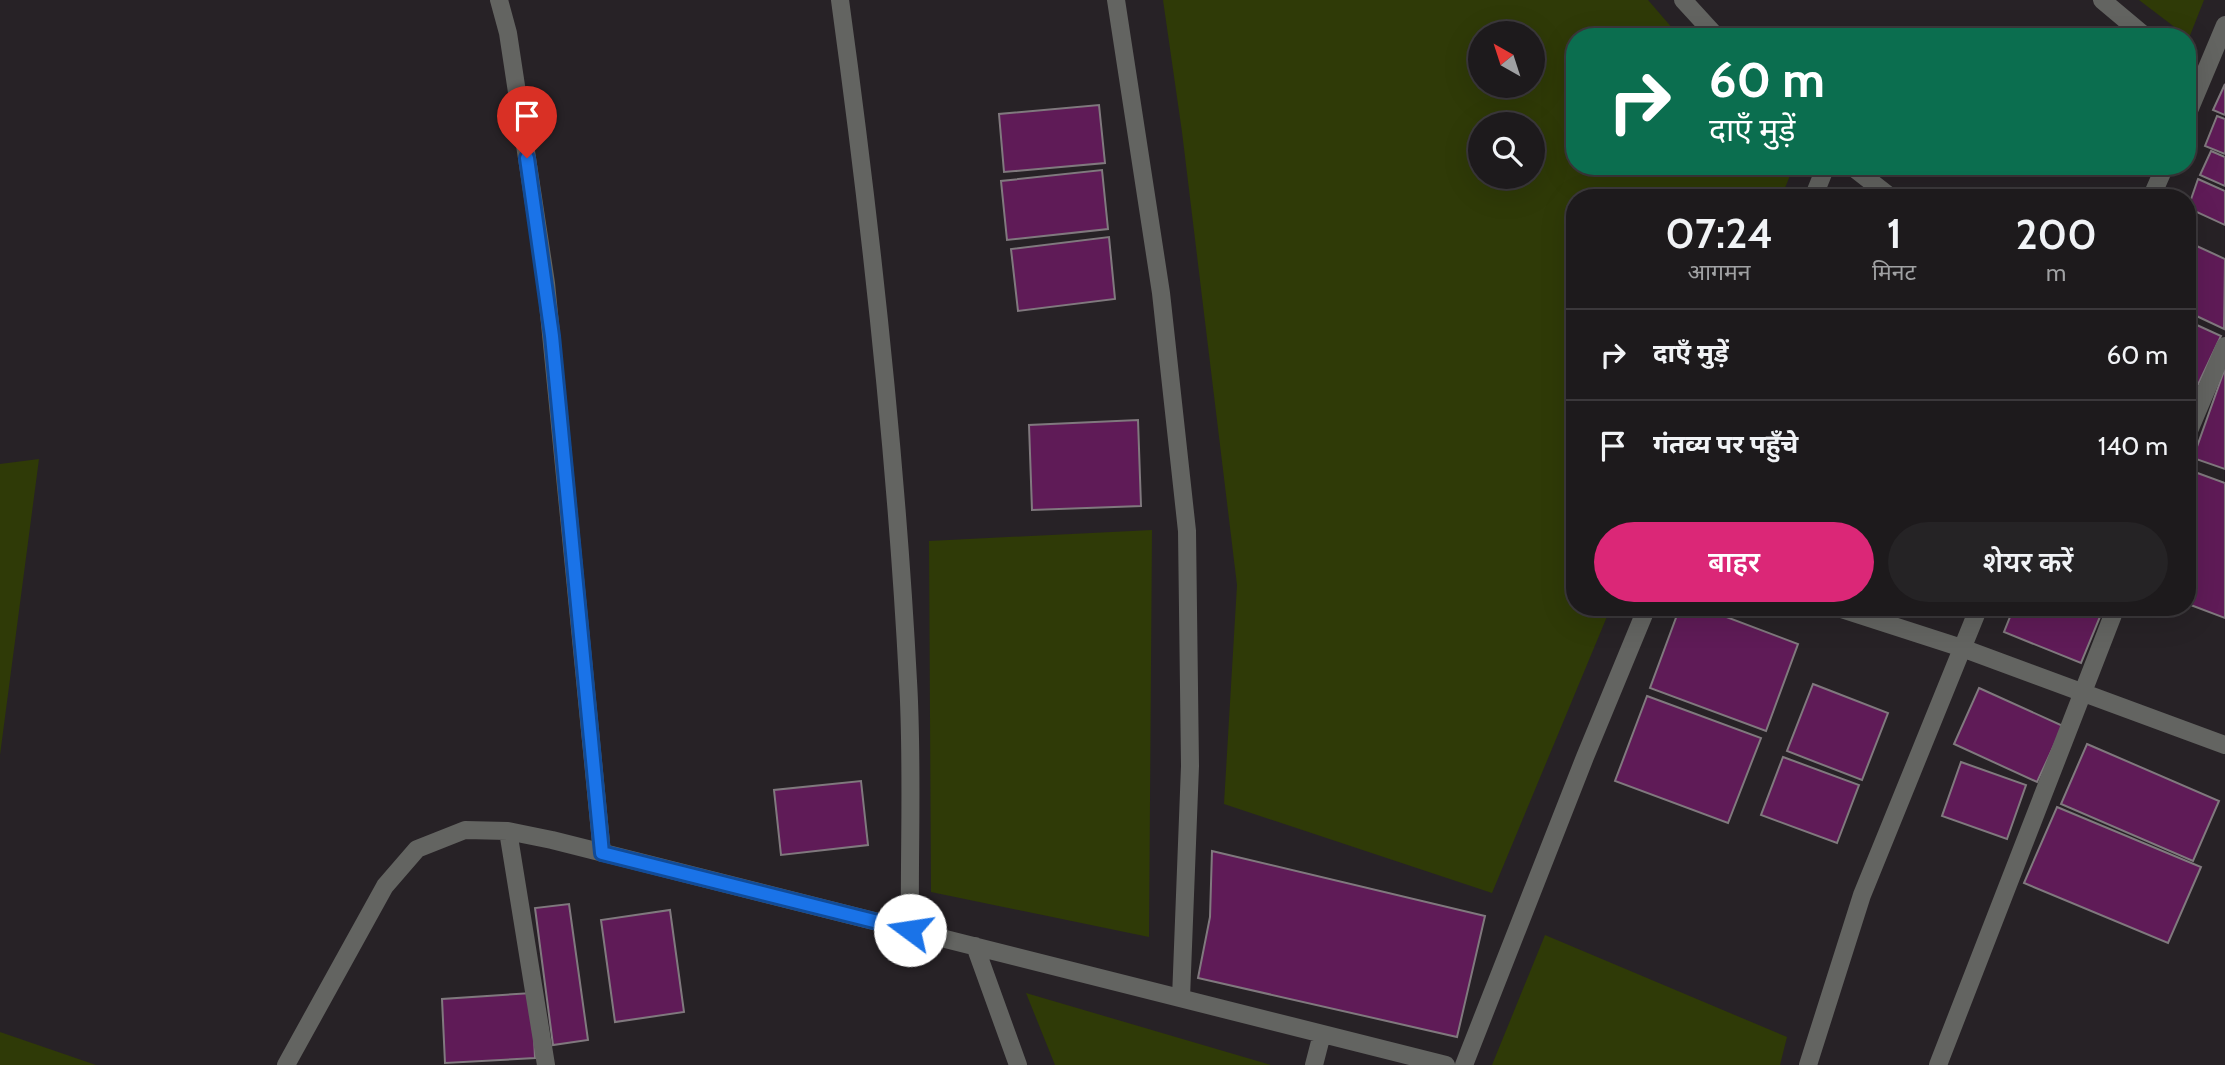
<!DOCTYPE html>
<html lang="hi">
<meta charset="utf-8">
<style>
body{margin:0;font-family:Cabin,"Noto Sans Devanagari",sans-serif;background:#252325;color:#f1f3f6;height:100vh;display:flex;flex-direction:column;font-size:26px;white-space:nowrap}
*{box-sizing:border-box;margin:0}
p{font-size:23px;color:#a0a1a3}
.icon{flex:none;width:38px;height:38px;fill:none;stroke:currentColor;stroke-width:2;stroke-linecap:round;stroke-linejoin:round}
.map{position:relative;flex:1;overflow:hidden}
.panel{position:absolute;left:1566px;top:189px;width:630px;height:427px;display:flex;flex-direction:column;background:#1d1a1c;border-radius:28px;box-shadow:0 7px 28px #0002,0 0 0 2px #3b383b}
.panel>*{flex:none}
.banner{position:absolute;left:1566px;top:28px;width:630px;height:147px;border-radius:28px;box-shadow:0 7px 28px #0002,0 0 0 2px #3b383b;background:#0b6e4f;color:#fff;overflow:hidden}
.needle{width:46px;rotate:321deg}
.buttons{position:absolute;left:1468px;top:21px;display:grid;gap:14px}
.buttons a{display:grid;place-items:center;width:77px;height:77px;border-radius:50%;background:#1d1a1c;box-shadow:0 7px 28px #0002,0 0 0 2px #3b383b;font-size:35px}
.pin{position:absolute;display:grid;place-items:center;width:60px;height:60px;color:#fff;margin:-72px -30px;border-radius:50% 50% 50% 0;rotate:-45deg;box-shadow:0 0 7px #0007}
.pin .icon{rotate:45deg}
.me{position:absolute;width:77px;margin:-38px;rotate:284deg;stroke-linejoin:round;filter:drop-shadow(0 0 5px #0008)}
.turn{display:flex;align-items:center;gap:24px;height:147px;padding:0 28px;font-size:32px}
.turn .icon{width:91px;height:91px;stroke-width:2.5}
.turn b{display:block;font-size:49px;line-height:60px}
.eta{display:flex;justify-content:space-evenly;align-items:center;height:119px;text-align:center}
.eta b{font-size:42px;font-weight:600;line-height:49px}
.action{display:flex;gap:14px;margin-top:auto;padding:14px 28px}
.action a{flex:1;height:80px;border-radius:42px;background:#db2777;color:#fff;font-size:28px;font-weight:600;line-height:80px;text-align:center}
.action a+a{background:#252325;color:#f1f3f6}
ul{padding:0;list-style:none}
li{display:flex;align-items:center;gap:21px;height:91px;padding:0 28px;border-top:2px solid #3b383b}
li div{flex:1}
li b{display:block;font-size:26px}
li em{font-style:normal}
.map>svg:first-child{display:block}
.green{fill:#2f3a07;fill-rule:evenodd}
.building{fill:#5f1b57;stroke:#80797e;stroke-width:2}
.lines{fill:none;stroke-linecap:round;stroke-linejoin:round}
.minor{stroke:#636461;stroke-width:18}
.route-casing{stroke:#114b97;stroke-width:18}
.route{stroke:#1a73e8;stroke-width:12}
</style>
<div class="map">
<svg width="2225" height="1065" viewBox="0 0 2225 1065">
<rect width="100%" height="100%" fill="#272226"/>
<!-- green -->
<path class="green" d="M1163,0H1648L1680,37H1575V166L1793,168L1781,198H1575V607H1611L1492,893L1224,804L1237,585L1182,132ZM1480,33H1533V86H1480ZM1533,124V177H1480V124Z
M2139,0H2204L2189,38Z
M39,459L0,755V464Z
M1152,530L1149,937L931,892L929,541Z
M1545,935L1787,1037L1780,1065H1492Z
M1026,993L1271,1065H1055Z
M0,1032L96,1065H0Z"/>
<!-- building -->
<path class="building" d="M2225,84V115L2213,110Z
M1099,105L1105,163L1004,172L999,114Z
M2217,116L2225,119V154L2205,146Z
M2211,151L2225,157V186L2200,175Z
M1102,170L1108,229L1007,240L1001,181Z
M2198,179L2225,191V225L2188,208Z
M1109,237L1115,299L1018,311L1011,249Z
M2188,242L2225,259L2224,329L2188,312Z
M2188,321L2221,336L2194,393L2188,390Z
M2225,368V469L2193,458Z
M1138,420L1141,506L1032,510L1029,425Z
M2192,471L2225,483V618L2188,604V481Z
M1680,607H1700L1798,644L1766,731L1650,688Z
M2014,607H2104L2081,663L2004,632Z
M1813,684L1888,713L1862,780L1787,751Z
M1979,688L2063,726L2037,782L1954,744Z
M1647,696L1761,738L1728,823L1615,781Z
M2087,744L2219,801L2193,861L2061,804Z
M1783,757L1859,785L1837,843L1761,815Z
M1961,762L2026,785L2007,839L1942,816Z
M861,781L868,845L781,855L774,790Z
M2057,807L2201,867L2168,943L2024,883Z
M1212,851L1485,916L1457,1037L1198,978L1210,917Z
M569,904L588,1040L553,1045L535,908Z
M670,910L684,1012L615,1022L601,920Z
M532,993L535,1058L445,1063L442,999Z"/>
<g class="lines">
<!-- minor -->
<path class="minor" d="M499,0L508,33L546,283L602,853
M840,0C871,226 896,453 908,681C913,764 909,848 910,930
M1116,0L1161,293L1187,531L1190,766L1181,998
M1683,0L1717,37
M2102,0L2146,37
M2188,113L2225,25
M1851,166L1892,198
M1813,198L1826,166
M2151,198L2165,166
M2188,433L2225,346
M1835,607L1962,648L2225,745
M508,831L546,1065
M975,946L1018,1065
M286,1065L385,886L417,849L465,830L508,831L552,840L1446,1065
M1314,1065L1322,1034
M1464,1065L1585,757L1647,607
M1808,1065L1862,895L1979,607
M1938,1065L2116,607"/>
</g>
<g class="lines">
<defs>
<path id="route" d="M527,158L552,336L602,853L910,930"/>
</defs>
<!-- route casing -->
<use href="#route" class="route-casing"/>
<!-- route -->
<use href="#route" class="route"/>
</g>
</svg>
<div class="buttons">
<a><svg class="needle" viewBox="-14 -14 28 28"><path d="M0-13l5 13h-10z" fill="#e53935"/><path d="M0 13l5-13h-10z" fill="#a0a1a3"/></svg></a>
<a><svg class="icon" aria-label="search" viewBox="0 0 24 24"><circle cx="10" cy="10" r="6"/><path d="M15 15l6 6"/></svg></a>
</div>
<div class="pin" style="left:527px;top:158px;background:#d93025"><svg class="icon" aria-label="arrive" viewBox="0 0 24 24"><path d="M6 21V4h12l-3 4 3 4H6"/></svg></div>
<svg class="me" style="left:910px;top:930px" viewBox="-20 -20 40 40"><circle r="19" fill="#fff"/><path d="M0-13L10 11 0 6-10 11z" fill="#1a73e8"/></svg>
<div class="banner">
<div class="turn"><svg class="icon" aria-label="right" viewBox="0 0 24 24"><path d="M7 20v-9h11M14 6l5 5-5 5"/></svg><div><b>60 m</b>दाएँ मुड़ें</div></div>
</div>
<section class="panel">
<div class="eta">
<div><b>07:24</b><p>आगमन</p></div>
<div><b>1</b><p>मिनट</p></div>
<div><b>200</b><p>m</p></div>
</div>
<ul>
<li><svg class="icon" aria-label="right" viewBox="0 0 24 24"><path d="M7 20v-9h11M14 6l5 5-5 5"/></svg><div><b>दाएँ मुड़ें</b></div><em>60 m</em></li>
<li><svg class="icon" aria-label="arrive" viewBox="0 0 24 24"><path d="M6 21V4h12l-3 4 3 4H6"/></svg><div><b>गंतव्य पर पहुँचे</b></div><em>140 m</em></li>
</ul>
<div class="action"><a>बाहर</a><a>शेयर करें</a></div>
</section>
</div>
